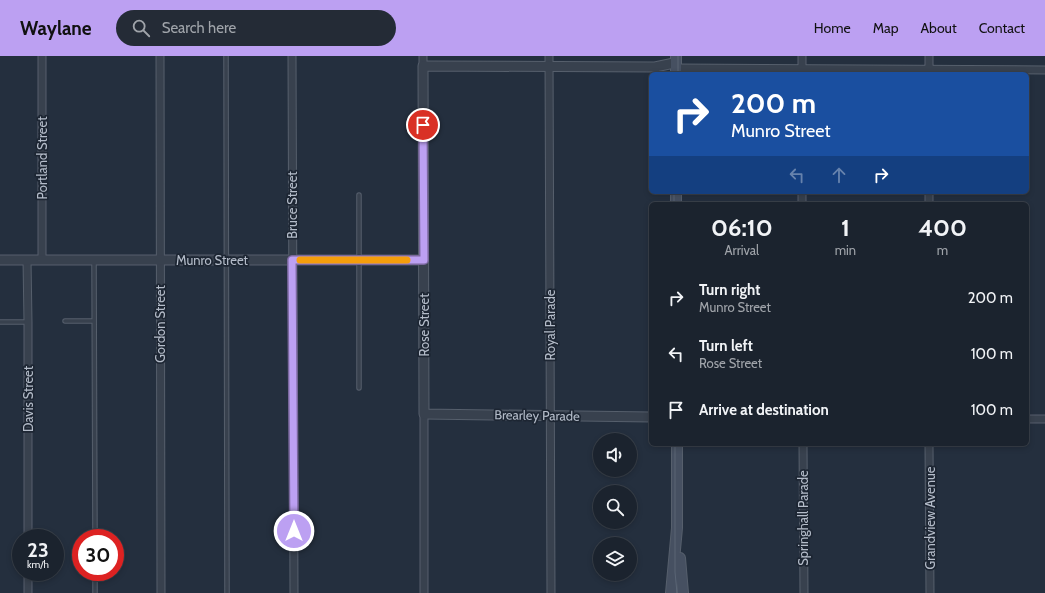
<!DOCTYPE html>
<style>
body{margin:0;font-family:Cabin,sans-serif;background:#242b36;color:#f1f3f6;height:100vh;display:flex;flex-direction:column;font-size:15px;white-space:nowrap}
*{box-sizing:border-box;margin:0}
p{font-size:13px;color:#a0a4aa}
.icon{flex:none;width:22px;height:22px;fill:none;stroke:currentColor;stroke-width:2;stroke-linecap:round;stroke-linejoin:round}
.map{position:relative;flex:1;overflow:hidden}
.drawer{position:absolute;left:649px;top:146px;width:380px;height:244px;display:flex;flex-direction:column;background:#1b232e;border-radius:6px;box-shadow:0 2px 6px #0003,0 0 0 1px #39404a}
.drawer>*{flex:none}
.guide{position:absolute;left:649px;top:16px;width:380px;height:122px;border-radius:6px;box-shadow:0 2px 6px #0003,0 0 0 1px #39404a;background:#1a4fa0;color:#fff;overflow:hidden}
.fabs{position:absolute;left:593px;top:377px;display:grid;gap:8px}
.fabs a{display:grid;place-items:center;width:44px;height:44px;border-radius:50%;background:#1b232e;box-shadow:0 2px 6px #0003,0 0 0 1px #39404a;font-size:20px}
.speed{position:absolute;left:12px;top:473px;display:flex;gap:8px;font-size:20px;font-weight:700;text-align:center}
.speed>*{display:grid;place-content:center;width:52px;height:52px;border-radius:50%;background:#1b232e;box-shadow:0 2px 6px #0003,0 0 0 1px #39404a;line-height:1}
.speed small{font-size:10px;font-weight:400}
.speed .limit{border:6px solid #d22;background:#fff;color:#111}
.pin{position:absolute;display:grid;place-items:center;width:34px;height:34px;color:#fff;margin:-17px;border:2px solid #fff;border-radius:50%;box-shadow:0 1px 4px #0007}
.me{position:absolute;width:44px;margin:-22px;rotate:0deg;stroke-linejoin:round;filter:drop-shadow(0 0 3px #0008)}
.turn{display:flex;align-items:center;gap:14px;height:84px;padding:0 16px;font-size:18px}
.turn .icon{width:52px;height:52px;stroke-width:2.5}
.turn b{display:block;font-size:28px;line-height:34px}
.lanes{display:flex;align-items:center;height:38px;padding:0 16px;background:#0003;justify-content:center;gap:20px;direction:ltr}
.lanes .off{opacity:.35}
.eta{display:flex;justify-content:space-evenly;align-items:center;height:68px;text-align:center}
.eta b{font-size:24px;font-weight:800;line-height:28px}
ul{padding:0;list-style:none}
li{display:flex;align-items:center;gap:12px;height:56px;padding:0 16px}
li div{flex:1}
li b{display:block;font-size:15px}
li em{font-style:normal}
header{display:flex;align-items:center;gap:24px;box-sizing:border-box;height:56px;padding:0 20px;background:#bca0f2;color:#111}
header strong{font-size:19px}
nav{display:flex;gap:22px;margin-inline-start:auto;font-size:14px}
.search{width:280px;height:36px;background:#242b36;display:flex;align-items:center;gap:10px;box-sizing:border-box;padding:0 14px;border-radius:22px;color:#a0a4aa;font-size:15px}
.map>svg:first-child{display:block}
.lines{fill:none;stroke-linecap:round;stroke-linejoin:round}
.service-casing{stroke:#565f6c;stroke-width:5.5}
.minor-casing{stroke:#565f6c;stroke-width:9}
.tertiary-casing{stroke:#565f6c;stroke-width:11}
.secondary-casing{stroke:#565f6c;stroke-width:12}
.service{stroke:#38414e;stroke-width:3.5}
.minor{stroke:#38414e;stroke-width:7}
.tertiary{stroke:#38414e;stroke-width:9}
.secondary{stroke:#465061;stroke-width:10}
.tram{stroke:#5a6575;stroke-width:1}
.route-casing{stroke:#7a689d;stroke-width:10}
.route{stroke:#bca0f2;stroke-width:7}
.slow{stroke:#f59e0b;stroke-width:7}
.labels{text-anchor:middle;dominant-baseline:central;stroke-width:3.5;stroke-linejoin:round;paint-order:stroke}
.street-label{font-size:13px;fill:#b4bcc9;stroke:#1d2633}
</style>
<header>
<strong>Waylane</strong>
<div class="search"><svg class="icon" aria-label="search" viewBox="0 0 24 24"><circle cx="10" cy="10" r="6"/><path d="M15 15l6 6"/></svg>Search here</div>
<nav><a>Home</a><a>Map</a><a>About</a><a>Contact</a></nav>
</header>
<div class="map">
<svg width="1045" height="537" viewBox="0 0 1045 537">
<rect width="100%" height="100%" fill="#242f3e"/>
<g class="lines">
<defs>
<path id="service" d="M226,0L227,537
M94,205L95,482
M65,265H94
M0,266H28
M359,332V139
M95,516V537"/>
<path id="minor" d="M42,0V204
M160,0L161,537
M292,0L294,537
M423,0V10
M549,0L551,537
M929,0V18
M676,12L1045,14
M802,18V0
M802,136V148
M929,136V148
M27,204L28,266V482
M424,358V537
M1027,363H1045
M803,388L804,537
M929,388L930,537
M28,516V537"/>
<path id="tertiary" d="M0,204H423
M651,361L424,358L423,10L655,11L674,7L676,6"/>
<path id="secondary" d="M676,18V0
M676,136V148
M680,502L683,537
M671,537L677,472V388"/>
</defs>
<!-- service casing -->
<use href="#service" class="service-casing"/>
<!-- minor casing -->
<use href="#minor" class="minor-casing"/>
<!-- tertiary casing -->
<use href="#tertiary" class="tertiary-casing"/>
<!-- secondary casing -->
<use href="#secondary" class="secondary-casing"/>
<!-- service -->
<use href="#service" class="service"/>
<!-- minor -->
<use href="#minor" class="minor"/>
<!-- tertiary -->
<use href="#tertiary" class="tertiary"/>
<!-- secondary -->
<use href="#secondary" class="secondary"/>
<!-- tram -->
<path class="tram" d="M678,18V0
M674,136V148
M675,388V516L677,537"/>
</g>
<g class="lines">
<defs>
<path id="route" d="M294,475L292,204H424L423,69"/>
</defs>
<!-- route casing -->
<use href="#route" class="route-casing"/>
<!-- route -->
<use href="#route" class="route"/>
<!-- slow -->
<path class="slow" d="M300,204H407"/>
</g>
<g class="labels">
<!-- street labels -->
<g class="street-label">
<text transform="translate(42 102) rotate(-90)">Portland Street</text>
<text transform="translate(292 149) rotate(-90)">Bruce Street</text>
<text x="212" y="204">Munro Street</text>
<text transform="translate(160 268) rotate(-90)">Gordon Street</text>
<text transform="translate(424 269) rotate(-90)">Rose Street</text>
<text transform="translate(550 269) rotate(-90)">Royal Parade</text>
<text transform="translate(28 343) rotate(-90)">Davis Street</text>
<text transform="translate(537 359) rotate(1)">Brearley Parade</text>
<text transform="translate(803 462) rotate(-90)">Springhall Parade</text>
<text transform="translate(930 462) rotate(-90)">Grandview Avenue</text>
</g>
</g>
</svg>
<div class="fabs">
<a><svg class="icon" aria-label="sound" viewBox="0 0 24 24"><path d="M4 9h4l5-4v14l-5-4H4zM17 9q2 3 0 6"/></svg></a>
<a><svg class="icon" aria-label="search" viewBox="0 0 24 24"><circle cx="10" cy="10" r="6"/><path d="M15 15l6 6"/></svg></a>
<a><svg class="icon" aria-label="layers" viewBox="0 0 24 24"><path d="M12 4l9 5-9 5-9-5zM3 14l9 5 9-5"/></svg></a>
</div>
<div class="speed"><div>23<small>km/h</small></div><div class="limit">30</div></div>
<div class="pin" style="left:423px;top:69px;background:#d93025"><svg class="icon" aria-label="arrive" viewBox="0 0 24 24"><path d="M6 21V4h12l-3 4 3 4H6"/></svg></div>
<svg class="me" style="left:294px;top:475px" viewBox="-20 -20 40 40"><circle r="17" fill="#bca0f2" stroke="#fff" stroke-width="3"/><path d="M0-11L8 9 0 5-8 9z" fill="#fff"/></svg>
<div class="guide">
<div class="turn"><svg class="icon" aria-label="right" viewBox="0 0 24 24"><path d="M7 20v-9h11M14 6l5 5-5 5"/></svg><div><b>200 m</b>Munro Street</div></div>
<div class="lanes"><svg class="icon off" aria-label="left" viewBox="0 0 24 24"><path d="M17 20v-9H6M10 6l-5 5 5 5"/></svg><svg class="icon off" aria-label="ahead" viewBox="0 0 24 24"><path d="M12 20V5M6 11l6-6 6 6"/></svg><svg class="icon" aria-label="right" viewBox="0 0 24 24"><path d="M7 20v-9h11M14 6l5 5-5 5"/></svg></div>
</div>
<section class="drawer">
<div class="eta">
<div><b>06:10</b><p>Arrival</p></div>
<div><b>1</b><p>min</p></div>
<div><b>400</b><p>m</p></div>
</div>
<ul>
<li><svg class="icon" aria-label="right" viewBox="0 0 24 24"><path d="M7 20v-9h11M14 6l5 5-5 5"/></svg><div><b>Turn right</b><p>Munro Street</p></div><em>200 m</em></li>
<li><svg class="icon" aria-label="left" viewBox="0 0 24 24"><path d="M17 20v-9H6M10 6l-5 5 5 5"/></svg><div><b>Turn left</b><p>Rose Street</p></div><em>100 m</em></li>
<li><svg class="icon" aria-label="arrive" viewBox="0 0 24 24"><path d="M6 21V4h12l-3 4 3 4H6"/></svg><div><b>Arrive at destination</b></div><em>100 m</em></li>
</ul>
</section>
</div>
